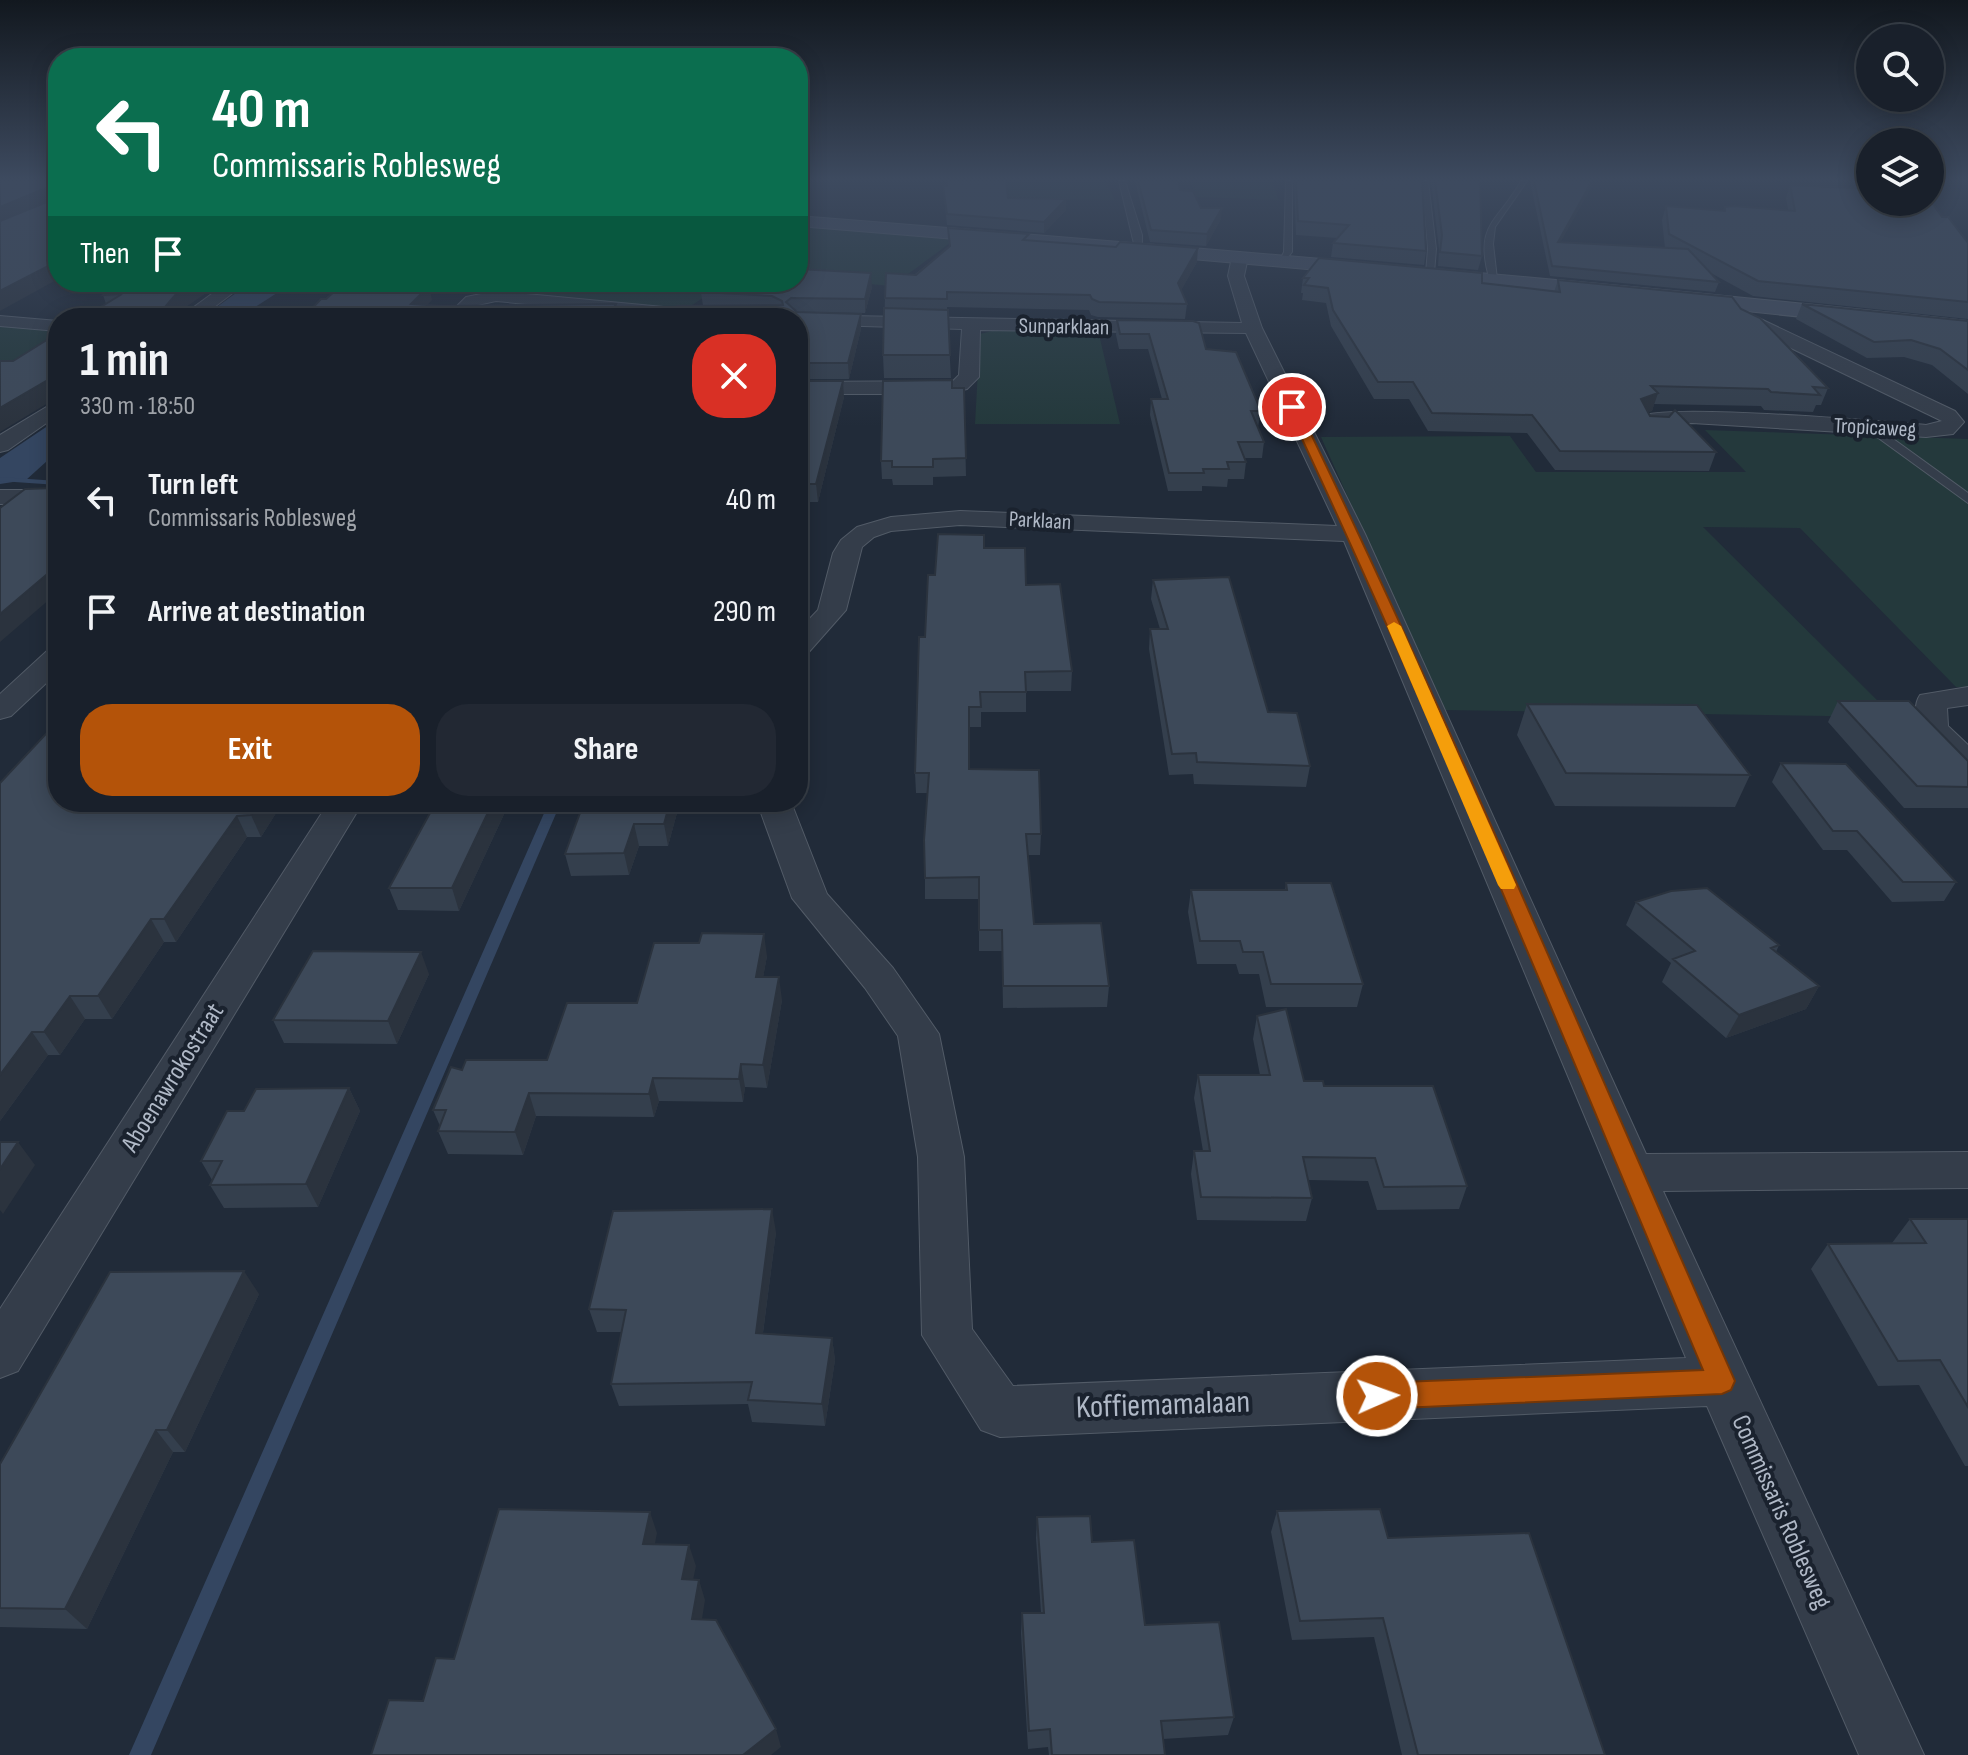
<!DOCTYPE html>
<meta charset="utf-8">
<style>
body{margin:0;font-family:"Sofia Sans Condensed",sans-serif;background:#222833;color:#f1f3f6;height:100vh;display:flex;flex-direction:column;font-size:30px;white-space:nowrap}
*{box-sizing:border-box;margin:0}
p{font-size:26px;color:#9fa3a9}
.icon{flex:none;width:44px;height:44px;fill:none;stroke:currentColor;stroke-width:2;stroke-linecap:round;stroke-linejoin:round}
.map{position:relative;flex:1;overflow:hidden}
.panel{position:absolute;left:48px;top:308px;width:760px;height:504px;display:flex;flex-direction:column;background:#19202b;border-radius:32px;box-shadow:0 4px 20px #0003,0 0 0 2px #373e47}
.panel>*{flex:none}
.top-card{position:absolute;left:48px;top:48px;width:760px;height:244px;border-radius:32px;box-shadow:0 4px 20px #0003,0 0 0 2px #373e47;background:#0b6e4f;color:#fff;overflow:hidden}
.controls{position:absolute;left:1856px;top:24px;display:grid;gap:16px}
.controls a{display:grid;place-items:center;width:88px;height:88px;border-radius:50%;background:#19202b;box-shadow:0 4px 20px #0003,0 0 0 2px #373e47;font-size:40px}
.pin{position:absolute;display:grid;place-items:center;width:68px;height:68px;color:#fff;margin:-34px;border:4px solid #fff;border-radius:50%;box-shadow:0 2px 8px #0007}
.me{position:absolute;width:88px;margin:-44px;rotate:88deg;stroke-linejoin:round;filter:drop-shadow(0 0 6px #0008)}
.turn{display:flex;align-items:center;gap:28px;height:168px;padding:0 32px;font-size:36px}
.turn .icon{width:104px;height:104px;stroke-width:2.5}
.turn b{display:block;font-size:56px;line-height:68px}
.then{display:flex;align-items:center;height:76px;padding:0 32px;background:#0003;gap:16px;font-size:30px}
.round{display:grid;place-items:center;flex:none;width:84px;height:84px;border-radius:32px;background:#222833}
.headline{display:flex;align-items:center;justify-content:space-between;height:136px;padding:0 32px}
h1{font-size:48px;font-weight:700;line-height:60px}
.primary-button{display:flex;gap:16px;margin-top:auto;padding:16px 32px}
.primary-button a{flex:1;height:92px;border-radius:32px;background:#b45309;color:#fff;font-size:32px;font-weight:700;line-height:92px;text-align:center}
.primary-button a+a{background:#222833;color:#f1f3f6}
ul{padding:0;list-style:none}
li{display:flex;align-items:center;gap:24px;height:112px;padding:0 32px}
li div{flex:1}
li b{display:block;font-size:30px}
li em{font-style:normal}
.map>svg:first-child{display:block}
.green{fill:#24393c}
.water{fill:#344661}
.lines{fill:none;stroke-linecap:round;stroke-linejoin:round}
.stream{fill:#344661;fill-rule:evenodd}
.service-casing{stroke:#525b67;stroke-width:2}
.minor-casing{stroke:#525b67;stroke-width:2}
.secondary-casing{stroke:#525b67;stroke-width:2}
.service{fill:#343d4a;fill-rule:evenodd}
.minor{fill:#343d4a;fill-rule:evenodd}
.secondary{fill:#424c5d;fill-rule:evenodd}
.wall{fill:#343f4d}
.shaded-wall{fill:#2b333e}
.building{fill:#3d4959;stroke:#2b333e;stroke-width:2}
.route{fill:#b45309;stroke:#753606;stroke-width:2}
.slow{fill:#f59e0b}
.labels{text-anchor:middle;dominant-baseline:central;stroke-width:8;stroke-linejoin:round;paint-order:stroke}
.far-street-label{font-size:22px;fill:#afb8c6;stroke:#1a222e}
.street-label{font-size:26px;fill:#afb8c6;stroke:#1a222e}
.near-street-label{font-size:32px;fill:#afb8c6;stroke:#1a222e}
</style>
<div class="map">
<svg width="1968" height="1755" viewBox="0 0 1968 1755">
<rect width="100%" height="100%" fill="#212b39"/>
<!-- green -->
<path class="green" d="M1007,181H1105L1115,200L1007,199Z
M1190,181H1273L1278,200L1196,197Z
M798,225L958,237L892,286L798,278Z
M425,282H726L685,310L477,293L484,287Z
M6,323L58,329V374L0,375V327Z
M1004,328L1098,330L1120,424H975L980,334Z
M1705,430L1968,439V687H1956L1800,528L1703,527L1894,717L1443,710L1321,437L1510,436L1536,472H1746Z"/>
<!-- water -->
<path class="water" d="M251,282H294L238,318H202Z
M58,419V451L26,480L0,484V458Z"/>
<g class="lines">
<!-- stream -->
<path class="stream" d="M0,477L58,481V485L0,481Z
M549,802H561L151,1755H129Z"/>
<defs>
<path id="service" d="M1119,181H1125L1142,235V250L1135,248Z
M1286,181H1292V252L1284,262L1280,260L1284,252Z
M1422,181H1428L1436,249L1434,273L1430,275L1426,273L1428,249Z
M1521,181H1527L1495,227L1493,244L1497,279L1490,281C1473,223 1498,223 1521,181Z
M1866,425H1874L1968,493V503L1866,429Z"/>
<path id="minor" d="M1240,252L1248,257L1244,276L1262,328L1365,534L1646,1154L1968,1152V1188L1663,1191L1924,1755H1859L1707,1406L1000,1437L981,1430L922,1335L918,1157L898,1036L865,988L792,898L757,802H791L827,894L893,968L939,1034L964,1157L972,1329L1013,1386L1686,1358L1344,541L960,525L891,531L874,537L862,547L846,610L808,653L798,656V631L818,610L833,553L841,540L857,527L891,517L960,511L1337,526L1246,333L980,330L979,377L967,389L947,394H798V382L953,381L959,375L962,329L798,324V318H790L792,315L1242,323L1228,276L1232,257Z
M228,282H247L200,318H179Z
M496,291L674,308L773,313L782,318H671L496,301L478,305L464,318H445L466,297Z
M1736,302L1742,303L1750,314L1955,411L1964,422L1953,434L1926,437L1692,423L1664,424L1666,427L1663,432H1647L1638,418C1652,402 1889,422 1926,425L1942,421L1737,322L1727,307Z
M0,316L58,321V331L0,326Z
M58,400V415L8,450L0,452V435Z
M0,490H58V504H0Z
M58,647V672L11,716L0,719V694L48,650Z
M1968,687V705L1947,708L1948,726L1968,745V773L1957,770L1922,735C1915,724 1913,705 1920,695Z
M329,802H363L18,1371L0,1378V1309Z"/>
<path id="secondary" d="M798,216C1188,247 1579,279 1968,321V335C1579,291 1188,258 798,226Z"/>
</defs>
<!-- service casing -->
<use href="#service" class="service-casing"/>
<!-- minor casing -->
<use href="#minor" class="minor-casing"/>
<!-- secondary casing -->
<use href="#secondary" class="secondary-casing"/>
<!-- service -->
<use href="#service" class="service"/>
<!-- minor -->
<use href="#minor" class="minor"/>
<!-- secondary -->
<use href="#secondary" class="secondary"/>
</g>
<!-- wall -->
<path class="wall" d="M1135,181H1178L1180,190L1201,208L1221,219L1206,246L1150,242Z
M1294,181H1422L1426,251L1424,265L1331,257L1333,243L1337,238L1296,235Z
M1431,181H1480L1482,256L1478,270L1438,266L1439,249Z
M1530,181H1593L1592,186L1560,242L1665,248L1662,220L1666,206L1723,211L1725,207L1788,210L1786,198L1790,185L1942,217L1968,243V319L1753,296L1709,272L1719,282L1715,292L1550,276Z
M943,186L1008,198L1066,199V210L1044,233L947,225Z
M948,228L1029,241L1197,262L1181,290L1187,304L1185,319L1098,317L1091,315L1089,310L947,307L951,378H884L883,355L885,298L949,247Z
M1303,278L1482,283L1554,292L1558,280L1741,309L1828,388L1821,405H1816L1813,412L1764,410L1761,406L1654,404L1652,411L1648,412L1650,416L1716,452L1709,471L1555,470L1527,433L1428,431L1409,399H1374L1331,326L1326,303L1302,300L1303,293H1301Z
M121,282L183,309L176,318H83L106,304L103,295Z
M872,287L865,313L796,312L861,329L849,379H798V318L703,306L701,292Z
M1802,304L1968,321V394L1932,365L1904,357L1867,358L1796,319Z
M1117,320L1206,349L1261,411L1258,427L1264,442L1262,458H1245L1246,462L1244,479H1228L1227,487L1202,486V491H1168L1150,415L1151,399H1162L1148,349H1119L1116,335Z
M798,381L844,397L818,502H798Z
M952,388H964L966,476L933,477V485H893L892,479H882L881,461Z
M935,575L1026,585L1072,671L1071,691H1026V712H981V727H970L969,769L1041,834L1040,855H1028L1034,924L1109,986L1107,1007L1003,1008L1002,951H979V899H925V878L927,793H916L915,773L925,637Z
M1153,580L1268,712L1310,766L1306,787L1194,784L1193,774L1169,775L1149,649L1150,629H1160L1151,599Z
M1838,701L1968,761V808H1904L1828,722Z
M1527,704L1750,775L1735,807L1555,806L1517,735Z
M1781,763L1956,882L1944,901L1892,902L1847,850H1823L1772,782Z
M0,783L283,802L261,837H247L176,942H164L112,1019H85L60,1055H48L0,1121Z
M420,802H514L511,810H506L459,911L398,910L389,888L432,810H422Z
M680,802L668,846H639L629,875L571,876L565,854Z
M1286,883L1363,984L1357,1007H1266L1259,974H1239L1236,964H1197L1188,912L1191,890H1285Z
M1636,902L1779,945L1776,952L1819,986L1806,1009L1726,1038L1662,982L1671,963L1626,925Z
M767,956L763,977L782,1000L767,1088L745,1087L743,1102L659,1101L654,1117L536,1116L523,1155L448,1154L438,1131L440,1126L433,1110L462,1070L547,1060L637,1003Z
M429,974L397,1044L284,1043L273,1020Z
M1257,1016L1304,1081L1324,1086L1467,1186L1459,1209L1377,1210L1368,1181L1308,1180L1312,1198L1306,1221L1197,1220L1191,1174L1194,1151H1203L1194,1098L1198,1075H1260L1253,1039Z
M349,1088L360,1111L318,1207L224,1208L210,1185L212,1180L201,1161Z
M1910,1219H1968V1466H1965L1919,1385L1878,1386L1811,1269L1828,1244L1892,1243Z
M776,1232L763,1333L832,1338L835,1360L825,1426L752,1422L748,1404L619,1406L611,1384L622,1332H597L589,1309Z
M259,1294L185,1452H173L87,1629L0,1627V1464Z
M1277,1511L1388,1538L1605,1755H1402L1374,1637L1292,1640L1271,1532Z
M1037,1517L1092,1542L1145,1625L1234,1717L1228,1735L1163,1739L1165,1755H1049L1048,1747L1028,1749L1021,1633L1022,1613H1041L1036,1538Z"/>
<!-- shaded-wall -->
<path class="shaded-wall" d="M1592,181V186L1555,252L1558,242Z
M53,185L58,198L0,223V207Z
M1066,199V210L1044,233V222Z
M1222,208L1221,219L1206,246L1207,234Z
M1198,248L1197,262L1177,298L1178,283Z
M58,261V279L0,311V291Z
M871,273L872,287L865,313V299Z
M194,282H222L183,309L176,318H169L165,307L177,293Z
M423,282L426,289L429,286L432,300L415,318L411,304L420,286Z
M616,304L618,318H608Z
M152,308L156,318H138Z
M861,314V329L849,379L848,363Z
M58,374V397L0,432V408Z
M843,381L844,397L818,502L816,484Z
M1658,393L1652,411L1635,417L1641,399Z
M58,565V592L0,642V614Z
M260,802H283L261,837L251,815Z
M493,802H504L506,810L459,911L452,888Z
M509,802H514L511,810Z
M670,802H680L668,846L664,824Z
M237,816L247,837L176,942L164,919Z
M634,824L639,846L629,875L624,853Z
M151,919L164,942L112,1019L98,996Z
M764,934L767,956L759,1000L756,977Z
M421,952L429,974L397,1044L388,1021Z
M779,977L782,1000L767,1088L763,1065Z
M1819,986L1806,1009L1726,1038L1739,1015Z
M70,996L85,1019L60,1055L44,1032Z
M32,1032L48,1055L0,1121V1075Z
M741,1064L745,1087L743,1102L739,1079Z
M653,1078L659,1101L654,1117L649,1094Z
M349,1088L360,1111L318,1207L306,1184Z
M529,1093L536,1116L523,1155L515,1132Z
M18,1142L35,1165L3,1214L0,1210V1169Z
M772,1209L776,1232L760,1355L756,1333Z
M244,1271L259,1294L185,1452L167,1430Z
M832,1338L835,1360L825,1426L822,1404Z
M156,1430L173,1452L87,1629L65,1609Z
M650,1512L657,1533L651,1564L643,1544Z
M689,1545L696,1566L689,1599L682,1579Z
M699,1580L705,1600L699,1638L692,1619Z
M776,1729L781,1747L771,1755H743Z"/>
<!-- building -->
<path class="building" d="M0,181H58V261L0,291V221L54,199L53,185L0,207Z
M947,181H1006L1008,198L1066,199L1044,222L947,214L943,186H947Z
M1138,181H1178L1180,190L1193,191L1201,208H1222L1207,234L1151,230Z
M1296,181H1422L1426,251L1333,243L1349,225L1298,221Z
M1435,181H1480L1482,256L1440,252L1442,235Z
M1534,181H1592L1558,242L1688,249L1719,282L1552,266Z
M1790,185L1870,189V202H1930V200L1942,217H1948L1968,243V302L1758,281L1669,234L1666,206L1725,211V207L1733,206L1795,211Z
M948,228L1029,234L1023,240L1116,247L1120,242L1198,248L1178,283L1187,304L1099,302L1092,299L1090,295L947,292V299L885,298L886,273L916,275L950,246Z
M1319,258L1482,273V283L1560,292L1558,280L1732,297L1741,309L1760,318L1828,388L1813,387L1820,395L1771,392L1768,389L1651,386L1658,393L1641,399L1650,416L1669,417L1675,410L1716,452L1560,451L1532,415L1432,413L1413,382H1378L1333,310L1328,288L1304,285L1309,278H1303Z
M798,269L871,273L865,299L791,298L786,302L797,312L861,314L848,363H798V318H658L677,306L783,305L782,301L772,296L701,292L716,282H798Z
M121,282H194L177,293L165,307L152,308L138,318H83L122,294L103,295Z
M345,282H423L420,286H429L411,304L441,306L616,304L608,318H303L321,299H326Z
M1802,304L1968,321V370L1940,349L1911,340L1874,342Z
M884,308L948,310L950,355H883Z
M1117,320L1193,321L1199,323L1206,349L1236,352L1261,411H1251L1264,442H1238L1246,462H1227L1229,469H1203L1204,473H1169L1151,399H1168L1149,334H1120Z
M58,333V374L0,408V361H13Z
M952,380V388H964L966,458L933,459V467H892V461H881L883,381Z
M798,381H843L816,484H798Z
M58,464V565L0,614V508L25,489L52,488L50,470Z
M938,534L984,535V548H1025L1026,585L1060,584L1072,671L1025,672L1026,692H980L981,707H969V769L1039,770L1041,834H1026L1034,924L1101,923L1109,986H1003L1002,930H979V877L925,878L924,840L929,773H915L919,637H925L928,575H935Z
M1229,577L1268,712L1297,713L1310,766L1197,762L1196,753L1172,754L1150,629H1168L1153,580Z
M1838,701H1909L1968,761V787L1917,786Z
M1527,704L1697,705L1750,775L1566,773Z
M58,721V802H260L251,815L237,816L164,919H151L98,996H70L44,1032H32L0,1075V783Z
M1781,763L1846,764L1956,882H1903L1857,831H1833Z
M436,802H493L452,888H389Z
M584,802H670L664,824H634L624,853L565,854Z
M1286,883H1331L1363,984H1271L1263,952H1243L1240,941H1200L1191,890H1287Z
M1707,888L1779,945L1771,948L1819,986L1739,1015L1673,959L1695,951L1636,902L1671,891Z
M702,933L764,934L756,977H779L763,1065L741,1064L739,1079L653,1078L649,1094L529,1093L515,1132L438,1131L446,1110H433L451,1067L462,1070L466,1060H547L567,1003H637L654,943H699Z
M313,951L421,952L388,1021L273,1020Z
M1286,1009L1304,1081H1323L1324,1086H1433L1467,1186L1384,1187L1375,1158L1303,1157L1312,1198L1201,1197L1194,1151H1210L1198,1075H1270L1257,1016Z
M349,1088L306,1184L210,1185L222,1161H201L227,1111H244L256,1089Z
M0,1142H18L0,1169Z
M772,1209L756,1333L832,1338L822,1404L748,1400L752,1382L611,1384L626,1310L589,1309L613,1211Z
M1910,1219H1968V1407L1940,1360L1898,1361L1828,1244L1926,1243Z
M244,1271L167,1430H156L65,1609L0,1608V1464L110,1272Z
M499,1509L650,1512L643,1544L689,1545L682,1579L699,1580L692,1619L716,1620L776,1729L743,1755H371L389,1700L423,1701L436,1658L454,1659Z
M1380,1509L1388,1538L1529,1533L1605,1755H1418L1383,1618L1300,1621L1277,1511Z
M1090,1516L1092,1542L1134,1540L1145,1625L1219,1622L1234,1717L1161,1721L1165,1755H1052L1050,1729L1029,1731L1022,1613H1044L1037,1517Z"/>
<!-- sky -->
<linearGradient id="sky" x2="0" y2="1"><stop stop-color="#12181f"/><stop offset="0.42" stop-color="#3d4a5f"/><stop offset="1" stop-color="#3d4a5f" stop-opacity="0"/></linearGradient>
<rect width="1968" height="426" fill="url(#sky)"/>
<!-- route -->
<path class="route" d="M1292,403L1298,407C1453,727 1591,1056 1735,1381L1731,1390L1722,1394L1377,1409L1367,1405L1363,1396L1367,1387L1377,1383L1703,1370C1567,1048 1436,723 1287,407Z"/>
<!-- slow -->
<path class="slow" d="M1394,622L1401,626L1516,885L1514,889H1501L1498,885L1387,626Z"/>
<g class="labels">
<!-- far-street labels -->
<g class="far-street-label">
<text transform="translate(1064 327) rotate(1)">Sunparklaan</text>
<text transform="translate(1875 428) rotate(3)">Tropicaweg</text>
<text transform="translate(1040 521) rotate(3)">Parklaan</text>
</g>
<!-- street labels -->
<g class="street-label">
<text transform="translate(173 1078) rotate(-58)">Aboenawrokostraat</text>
<text transform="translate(1781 1512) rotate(66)">Commissaris Roblesweg</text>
</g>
<!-- near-street labels -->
<g class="near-street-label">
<text transform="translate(1163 1405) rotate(-2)">Koffiemamalaan</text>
</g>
</g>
</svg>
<div class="controls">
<a><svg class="icon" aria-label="search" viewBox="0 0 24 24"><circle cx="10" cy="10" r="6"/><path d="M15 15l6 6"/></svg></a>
<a><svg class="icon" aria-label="layers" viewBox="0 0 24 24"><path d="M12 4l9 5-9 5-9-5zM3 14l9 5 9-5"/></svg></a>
</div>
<div class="pin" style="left:1292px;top:407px;background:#d93025"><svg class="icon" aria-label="arrive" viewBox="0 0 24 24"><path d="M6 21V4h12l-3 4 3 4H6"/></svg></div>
<svg class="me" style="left:1377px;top:1396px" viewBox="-20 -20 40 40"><circle r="17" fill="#b45309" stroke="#fff" stroke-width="3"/><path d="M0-11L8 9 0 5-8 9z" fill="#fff"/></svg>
<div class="top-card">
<div class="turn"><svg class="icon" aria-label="left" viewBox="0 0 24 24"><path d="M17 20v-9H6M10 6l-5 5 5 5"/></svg><div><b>40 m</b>Commissaris Roblesweg</div></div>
<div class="then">Then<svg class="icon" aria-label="arrive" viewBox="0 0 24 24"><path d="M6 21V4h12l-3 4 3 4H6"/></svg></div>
</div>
<section class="panel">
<div class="headline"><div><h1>1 min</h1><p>330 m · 18:50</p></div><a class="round" style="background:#d93025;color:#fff"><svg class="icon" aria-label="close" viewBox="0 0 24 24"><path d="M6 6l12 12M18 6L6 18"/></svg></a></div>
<ul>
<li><svg class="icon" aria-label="left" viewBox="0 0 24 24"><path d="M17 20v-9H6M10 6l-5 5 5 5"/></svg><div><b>Turn left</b><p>Commissaris Roblesweg</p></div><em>40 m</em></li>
<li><svg class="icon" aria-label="arrive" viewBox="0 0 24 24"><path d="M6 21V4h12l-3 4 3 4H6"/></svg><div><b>Arrive at destination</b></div><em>290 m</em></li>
</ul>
<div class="primary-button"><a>Exit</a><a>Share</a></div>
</section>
</div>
